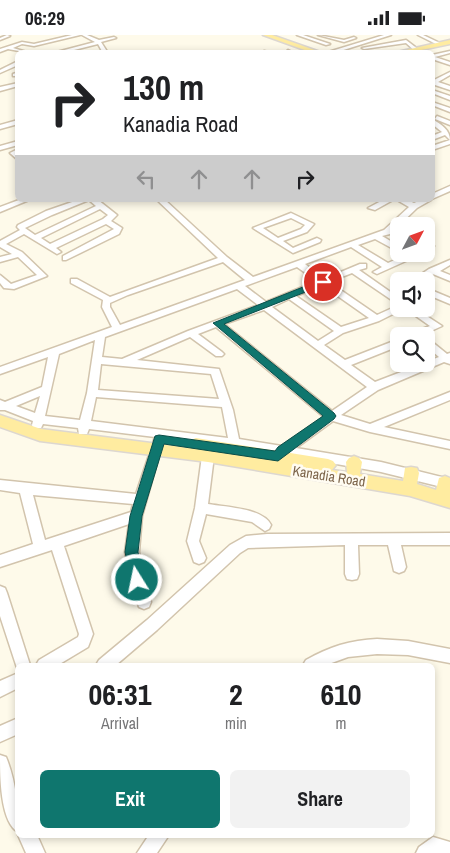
<!DOCTYPE html>
<style>
body{margin:0;font-family:"Archivo Narrow",sans-serif;background:#f2f2f2;color:#202124;height:100vh;display:flex;flex-direction:column;font-size:19px;white-space:nowrap}
*{box-sizing:border-box;margin:0}
p{font-size:16px;color:#757577}
.icon{flex:none;width:28px;height:28px;fill:none;stroke:currentColor;stroke-width:2;stroke-linecap:round;stroke-linejoin:round}
.map{position:relative;flex:1;overflow:hidden}
.details{position:absolute;left:15px;top:628px;width:420px;height:175px;display:flex;flex-direction:column;background:#fff;border-radius:8px;box-shadow:0 2px 8px #0003}
.details>*{flex:none}
.hud{position:absolute;left:15px;top:15px;width:420px;height:152px;border-radius:8px;box-shadow:0 2px 8px #0003;background:#fff;color:#202124;overflow:hidden}
.needle{width:32px;rotate:49deg}
.buttons{position:absolute;left:390px;top:182px;display:grid;gap:10px}
.buttons a{display:grid;place-items:center;width:45px;height:45px;border-radius:8px;background:#fff;box-shadow:0 2px 8px #0003;font-size:25px}
.pin{position:absolute;display:grid;place-items:center;width:42px;height:42px;color:#fff;margin:-21px;border:2px solid #fff;border-radius:50%;box-shadow:0 1px 5px #0007}
.me{position:absolute;width:55px;margin:-28px;rotate:350deg;stroke-linejoin:round;filter:drop-shadow(0 0 4px #0008)}
.turn{display:flex;align-items:center;gap:18px;height:105px;padding:0 25px;font-size:22px}
.turn .icon{width:65px;height:65px;stroke-width:2.5}
.turn b{display:block;font-size:35px;line-height:42px}
.lanes{display:flex;align-items:center;height:48px;padding:0 25px;background:#0003;justify-content:center;gap:25px;direction:ltr}
.lanes .off{opacity:.35}
.eta{display:flex;justify-content:space-evenly;align-items:center;height:85px;text-align:center}
.eta b{font-size:30px;font-weight:700;line-height:35px}
.action{display:flex;gap:10px;margin-top:auto;padding:10px 25px}
.action a{flex:1;height:58px;border-radius:8px;background:#0f766e;color:#fff;font-size:20px;font-weight:700;line-height:58px;text-align:center}
.action a+a{background:#f2f2f2;color:#202124}
.status{display:flex;justify-content:space-between;align-items:center;height:35px;padding:0 25px;background:#fff;direction:ltr}
.status svg{height:14px;fill:currentColor}
.map>svg:first-child{display:block}
.lines{fill:none;stroke-linecap:round;stroke-linejoin:round}
.minor-casing{stroke:#d2c4ad;stroke-width:3}
.major-casing{stroke:#ddd7d0;stroke-width:3}
.minor{fill:#fff;fill-rule:evenodd}
.major{fill:#ffeca0;fill-rule:evenodd}
.route{fill:#0f766e;stroke:#0a4d48}
.labels{text-anchor:middle;dominant-baseline:central;stroke-width:5;stroke-linejoin:round;paint-order:stroke}
.street-label{font-size:14px;fill:#7c644a;stroke:#fffcf2}
</style>
<div class="status"><b>06:29</b><svg viewBox="0 0 49 12"><path d="M0 12V9h3v3zM5 12V6h3v6zM10 12V3h3v9zM15 12V0h3v12zM26 1h20v11H26zM47 4h2v5h-2z"/></svg></div>
<div class="map">
<svg width="450" height="818" viewBox="0 0 450 818">
<rect width="100%" height="100%" fill="#fefaea"/>
<g class="lines">
<defs>
<path id="minor" d="M7,0L10,1L0,5V3Z
M72,0H80L34,11L22,9L13,13L30,18L8,14L0,17V14L22,7L34,9Z
M82,0H87L99,5L114,2L116,3L101,7L108,18H103L98,9L62,18H53L95,7Z
M297,0H303L330,9L326,10Z
M318,0L344,5L354,2L356,3L344,7Z
M384,0H391L334,18H325Z
M418,0H423L442,9L438,10Z
M406,5L423,18H417L406,8L364,14L362,13Z
M288,15L294,18L286,17Z
M264,16L269,17V18H262Z
M450,16V18L435,22L450,27V30L432,24V20Z
M16,27L18,30L0,38V35Z
M450,37V40L438,47L450,51V55L432,49V46Z
M16,38L18,41H13V39Z
M18,48V51L0,56V52Z
M432,55L450,61V65L432,58Z
M432,67L450,73V77L432,70Z
M437,81L450,86V90L435,84Z
M432,84C441,89 450,95 450,105L445,100L432,105V101L442,97L432,89Z
M18,85V89L0,94V90Z
M450,105V109L432,115V111Z
M18,106V110L0,115V111Z
M18,114V125L10,118Z
M450,151V156L432,164V159Z
M19,165H29L0,177V172Z
M78,165H89L52,180L25,193L35,200L96,171L89,165H98L117,180L111,186L122,193L119,199L66,225H63V221L114,194L106,189L56,213L61,217L57,219L24,199L6,209L22,217L47,241L14,254L4,253L0,248V240L11,249L37,240L18,222L0,227V222L12,219L0,212V206L20,195L17,192L18,190L46,176ZM100,174L108,180L103,184L50,209L41,203Z
M157,165H165L227,222L253,242L384,195L409,172L397,165H407L414,168L421,165H431L417,173L390,199L382,201L399,211V217L375,204L358,210L388,228L408,219H418L417,221L377,239L373,237L382,232L351,212L305,229L324,244L360,229H366V233L359,235L399,263V270L352,238L329,247L377,280L399,270V274H403L379,286L343,298L324,310L345,325L399,304V311L351,330L375,347L422,329H426V327L439,322L426,311V302L447,319L450,318V329L444,327L378,355L341,380L370,389L450,357V365L384,392L450,406V414L370,397L333,386L296,413L381,427L450,444V454L381,437L286,420L280,423L275,418L239,413L237,417H229L228,411L164,403L142,481L139,517L144,545L151,567L149,572L144,574L139,572L130,545L125,517L129,489L64,511L93,599L88,612L58,630H36L39,625L78,602L79,599L52,515L0,532V520L33,509L20,458L0,455V445L136,459L155,402L89,394L87,399H79L78,393L43,389L41,393H33L32,390L33,386L5,375H0V365L5,367L42,352L48,322L0,339V332L112,292L102,272L103,265L71,248V244H77L110,262L218,223ZM223,227L245,245L120,290L110,272V268L128,260ZM297,232L317,246L266,267L245,251ZM322,250L369,283L341,292L296,261ZM237,254L258,270L188,296L122,324L102,322L105,302ZM289,264L334,296L318,306L272,272ZM264,275L367,352L332,376L224,289ZM216,292L324,382L282,411L239,404L233,375L219,334L137,325L190,302L216,321H222L224,319L222,317L198,299ZM95,305L87,358L80,385L45,381L59,319ZM101,329L211,339L219,364L98,355ZM40,361L35,378L16,371ZM96,362L222,372L228,403L91,386ZM33,460L133,469L131,477L45,505Z
M383,165H393L375,175L368,173Z
M291,178L314,189L307,197L283,206L293,213L317,203L321,205L320,207L293,218L253,193ZM291,183L305,190L301,194L278,203L263,193Z
M430,209L434,211L426,215V210Z
M450,225V230L440,236L450,240V246L433,239L421,246H411L429,234Z
M426,253L450,263V269L426,259Z
M406,274H416L442,291L420,301H407L409,299L430,291Z
M208,416L212,418L214,421L208,469C225,472 263,473 271,490L269,494L265,496L252,487L206,479L199,506L206,523L204,527L199,529L194,527L187,506L195,473L202,421L204,418Z
M450,498V510H401L406,532L404,536L399,538L394,536L388,510H358L359,539L357,544L352,545L347,544L345,539V510L248,513L240,518L157,595L116,630H96L99,625L147,585L230,510L246,501L267,499Z
M0,551L5,553L7,558L30,630H18V636L0,581Z
M377,604L408,606L450,614V628L408,620L377,619L348,622L326,630H303L306,625C329,612 350,605 377,604Z
M18,638V653L0,662V646Z
M18,683V699L0,707V691Z
M0,720L6,722C16,746 18,771 18,797C0,787 0,740 0,720Z
M18,800H37L45,818H26Z
M149,800H169L157,818H137Z
M433,802L450,807V818H416L419,812Z"/>
<path id="major" d="M263,0H272L323,18H313Z
M450,5V9L407,18H393Z
M0,380L41,394L190,413L188,409L191,405L196,403L328,424L333,426L336,430L332,435L347,437L346,427L349,423L354,421L359,423L362,427L360,439L403,446L405,433L411,432L417,433L419,438L417,449L436,455L439,443L445,441L450,443V473L410,461L208,427L40,406L0,392Z"/>
</defs>
<!-- minor casing -->
<use href="#minor" class="minor-casing"/>
<!-- major casing -->
<use href="#major" class="major-casing"/>
<!-- minor -->
<use href="#minor" class="minor"/>
<!-- major -->
<use href="#major" class="major"/>
</g>
<!-- route -->
<path class="route" d="M323,244L326,245V249L224,289L334,378L336,381L334,384L278,426L164,409L142,481L138,517L143,545L141,549L137,551L132,549L125,517L130,481L155,401L159,400L275,416L278,412L323,381L213,288Z"/>
<g class="labels">
<!-- street labels -->
<g class="street-label">
<text transform="translate(329 441) rotate(9)">Kanadia Road</text>
</g>
</g>
</svg>
<div class="buttons">
<a><svg class="needle" viewBox="-14 -14 28 28"><path d="M0-13l5 13h-10z" fill="#e53935"/><path d="M0 13l5-13h-10z" fill="#757577"/></svg></a>
<a><svg class="icon" aria-label="sound" viewBox="0 0 24 24"><path d="M4 9h4l5-4v14l-5-4H4zM17 9q2 3 0 6"/></svg></a>
<a><svg class="icon" aria-label="search" viewBox="0 0 24 24"><circle cx="10" cy="10" r="6"/><path d="M15 15l6 6"/></svg></a>
</div>
<div class="pin" style="left:323px;top:247px;background:#d93025"><svg class="icon" aria-label="arrive" viewBox="0 0 24 24"><path d="M6 21V4h12l-3 4 3 4H6"/></svg></div>
<svg class="me" style="left:137px;top:545px" viewBox="-20 -20 40 40"><circle r="17" fill="#0f766e" stroke="#fff" stroke-width="3"/><path d="M0-11L8 9 0 5-8 9z" fill="#fff"/></svg>
<div class="hud">
<div class="turn"><svg class="icon" aria-label="right" viewBox="0 0 24 24"><path d="M7 20v-9h11M14 6l5 5-5 5"/></svg><div><b>130 m</b>Kanadia Road</div></div>
<div class="lanes"><svg class="icon off" aria-label="left" viewBox="0 0 24 24"><path d="M17 20v-9H6M10 6l-5 5 5 5"/></svg><svg class="icon off" aria-label="ahead" viewBox="0 0 24 24"><path d="M12 20V5M6 11l6-6 6 6"/></svg><svg class="icon off" aria-label="ahead" viewBox="0 0 24 24"><path d="M12 20V5M6 11l6-6 6 6"/></svg><svg class="icon" aria-label="right" viewBox="0 0 24 24"><path d="M7 20v-9h11M14 6l5 5-5 5"/></svg></div>
</div>
<section class="details">
<div class="eta">
<div><b>06:31</b><p>Arrival</p></div>
<div><b>2</b><p>min</p></div>
<div><b>610</b><p>m</p></div>
</div>
<div class="action"><a>Exit</a><a>Share</a></div>
</section>
</div>
